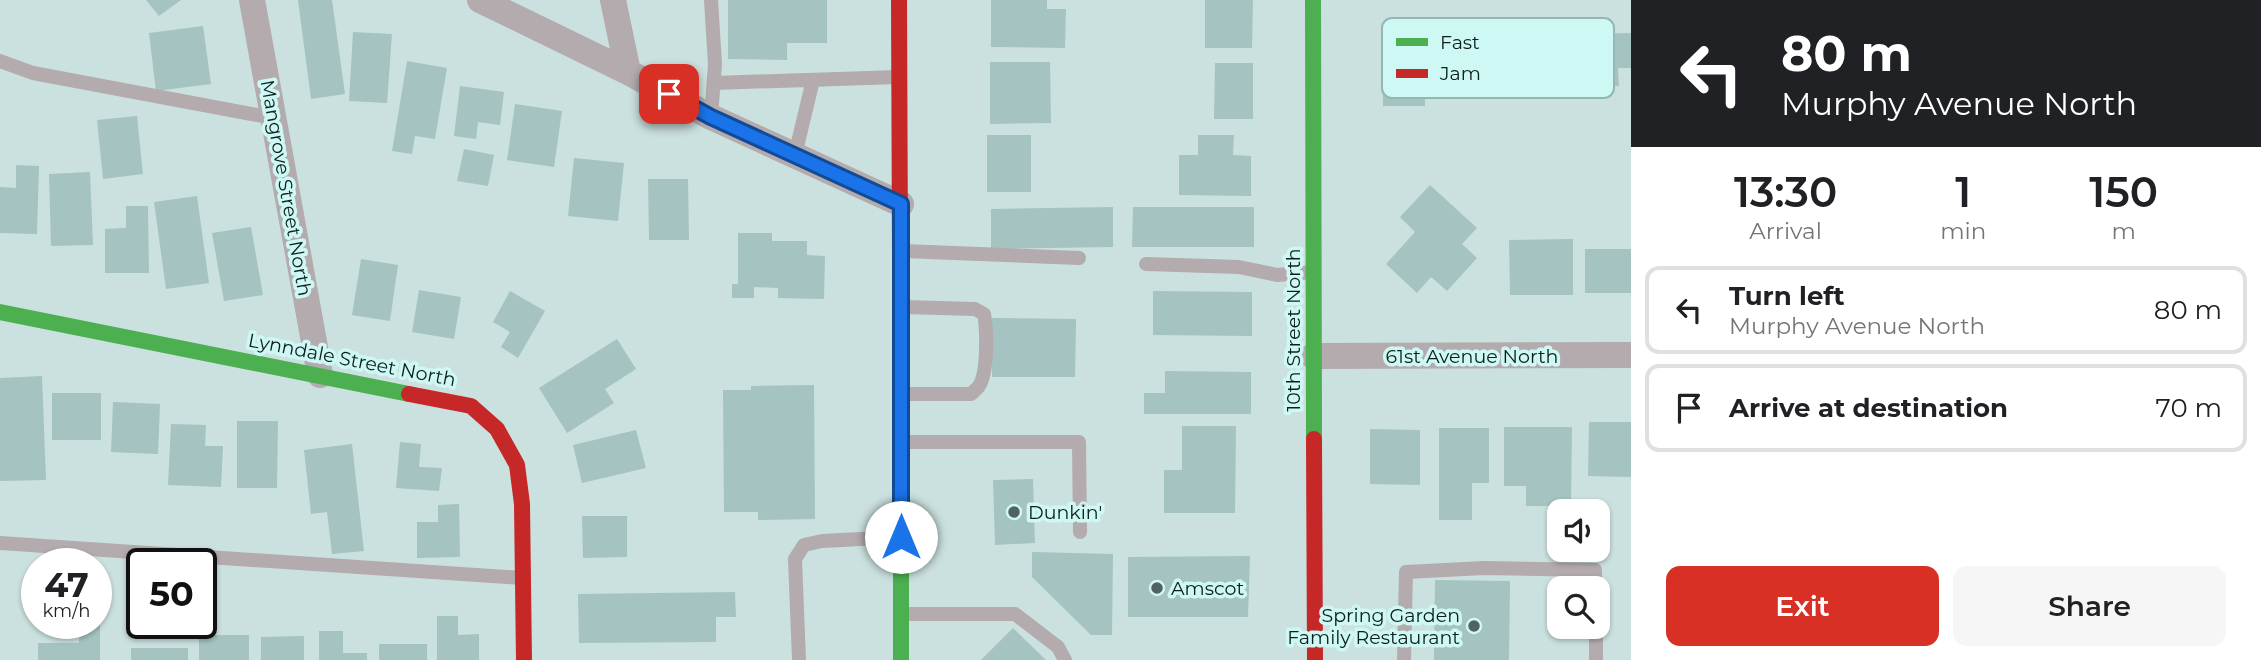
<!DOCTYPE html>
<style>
body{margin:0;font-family:Montserrat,sans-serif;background:#f6f6f6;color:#202124;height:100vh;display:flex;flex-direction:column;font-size:26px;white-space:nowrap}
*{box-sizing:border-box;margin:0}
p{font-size:23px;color:#757577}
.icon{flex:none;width:38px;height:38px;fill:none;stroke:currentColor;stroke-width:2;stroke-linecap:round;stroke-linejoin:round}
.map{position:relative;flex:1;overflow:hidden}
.panel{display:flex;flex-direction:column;background:#fff;width:630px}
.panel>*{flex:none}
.top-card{background:#202124;color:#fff;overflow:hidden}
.fabs{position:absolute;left:1547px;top:499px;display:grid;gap:14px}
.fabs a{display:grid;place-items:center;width:63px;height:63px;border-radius:14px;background:#fff;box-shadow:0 2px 5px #0004;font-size:35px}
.speed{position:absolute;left:21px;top:548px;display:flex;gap:14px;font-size:35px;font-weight:700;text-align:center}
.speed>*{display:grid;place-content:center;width:91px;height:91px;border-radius:50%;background:#fff;box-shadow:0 2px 5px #0004;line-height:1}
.speed small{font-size:18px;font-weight:400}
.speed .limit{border:4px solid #111;border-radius:10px;background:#fff;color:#111}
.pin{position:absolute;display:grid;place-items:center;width:60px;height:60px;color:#fff;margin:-30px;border-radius:14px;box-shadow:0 4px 10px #0006}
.me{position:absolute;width:77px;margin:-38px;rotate:0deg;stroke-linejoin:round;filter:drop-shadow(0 0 5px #0008)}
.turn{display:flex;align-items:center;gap:24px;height:147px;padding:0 35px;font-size:32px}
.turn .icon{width:91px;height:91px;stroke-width:2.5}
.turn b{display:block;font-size:49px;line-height:60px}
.eta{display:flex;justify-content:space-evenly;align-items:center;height:119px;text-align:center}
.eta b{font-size:42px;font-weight:600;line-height:49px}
.action{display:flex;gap:14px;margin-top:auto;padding:14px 35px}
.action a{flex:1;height:80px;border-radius:14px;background:#d93025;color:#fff;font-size:28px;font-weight:600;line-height:80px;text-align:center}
.action a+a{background:#f6f6f6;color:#202124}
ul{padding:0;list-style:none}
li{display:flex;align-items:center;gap:21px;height:88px;margin:0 14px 10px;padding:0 21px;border:4px solid #e0e0e0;border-radius:14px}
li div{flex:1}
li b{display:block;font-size:26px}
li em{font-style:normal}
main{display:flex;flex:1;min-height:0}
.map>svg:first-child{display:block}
.building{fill:#a4c3c1}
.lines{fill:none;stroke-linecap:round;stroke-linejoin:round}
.lane{stroke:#b3abad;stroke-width:14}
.street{stroke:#b3abad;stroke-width:26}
.fast{stroke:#4caf50;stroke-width:16}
.jam{stroke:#c62828;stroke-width:16}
.route-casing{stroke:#114b97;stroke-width:18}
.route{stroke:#1a73e8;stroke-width:12}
.poi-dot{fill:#506261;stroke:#cef8f4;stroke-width:2.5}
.labels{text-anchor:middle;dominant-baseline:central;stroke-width:7;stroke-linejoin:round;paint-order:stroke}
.street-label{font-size:19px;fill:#0e1e1d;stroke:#cef8f4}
.poi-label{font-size:19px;fill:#0e1e1d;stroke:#cef8f4;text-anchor:start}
.key{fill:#cef8f4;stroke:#94b7b4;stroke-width:2}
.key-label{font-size:19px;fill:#0e1e1d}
</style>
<main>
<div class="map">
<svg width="1631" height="660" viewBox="0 0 1631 660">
<rect width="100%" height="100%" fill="#cbe1df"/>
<!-- building -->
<path class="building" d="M146,0H181L159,16Z
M298,0H332L345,94L311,99Z
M728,0H827V43H787V60L728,59Z
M991,0H1047V9H1066L1065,48L991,47Z
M1205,0H1253L1252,48H1205Z
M203,26L211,84L156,91L149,33Z
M353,32L392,34L387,103L349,101Z
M1631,33V68H1618L1619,86L1585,87L1584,34Z
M1382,52H1424L1425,106H1383Z
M407,61L447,68L435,139L415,136L412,154L392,151Z
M990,62H1050L1051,123L990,124Z
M1215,63H1253V119H1214Z
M460,86L504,92L500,125L478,122L476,139L454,136Z
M515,104L562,111L554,167L507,160Z
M137,116L143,174L103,179L97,120Z
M987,135H1031V192H987Z
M1198,135H1234L1233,155L1251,156V196L1179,195V155H1198Z
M464,149L494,155L488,186L457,181Z
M574,158L624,163L618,221L568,216Z
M16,165L39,166L37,234L0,233V187L16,188Z
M90,172L93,245L51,246L49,174Z
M648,179H688L689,240H649Z
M1430,185L1477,228L1462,244L1477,258L1447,291L1431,277L1417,293L1386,264L1415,232L1400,217Z
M197,196L209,283L166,289L154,202Z
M126,206H148L149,273H105V229L126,228Z
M1113,207V247L991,249V209Z
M1133,207H1254V247H1132Z
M251,227L263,295L224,301L212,233Z
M738,233H772V241H807V255L825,256L824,299L778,298V288L754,287V298H732V284H738Z
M1573,239V295H1510L1509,240Z
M1585,249H1631V293H1585Z
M361,259L398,265L390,321L352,315Z
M419,290L461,297L454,339L412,332Z
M510,291L545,311L518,358L501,347L510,332L493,322Z
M1153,291L1252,292V336L1153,335Z
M992,318L1076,319L1075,377H992Z
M617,339L636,369L605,389L614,403L567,433L539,388Z
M1165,371L1251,372V414H1144V393H1165Z
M42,376L46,480L0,481V378Z
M814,385L815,519L758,520V512H724L723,390H751V386Z
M52,393H101V440H52Z
M113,402L160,404L158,454L111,452Z
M237,421H278L277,488H237Z
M1589,422H1631V477L1588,476Z
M171,424L206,425L205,446H223L221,487L168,485Z
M1182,426H1236L1235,513H1164V470H1182Z
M1504,427H1572L1571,506H1526V486H1504Z
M1439,428H1489V483H1472V520H1439Z
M1370,429L1420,430V485L1370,484Z
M636,430L646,468L582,483L573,445Z
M400,442L421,444L419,467L442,468L439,491L396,488Z
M352,444L364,551L332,554L327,512L311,514L304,450Z
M1033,479L1035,543L995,545L993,480Z
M459,504L460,557L417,558V522H438V505Z
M582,516H627V557L583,558Z
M1032,552L1113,554L1112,635H1091L1032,577Z
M1250,556L1248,617H1128V557Z
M1435,580L1510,581L1509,660H1434Z
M735,592L736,617H716V642L579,643L578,594Z
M437,616H458V635L479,634V660H437Z
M79,625H100V660H38V643H79Z
M1013,628L1046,660H981Z
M319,631H343V653H367V660H319Z
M199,635H249V660H199Z
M304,636V660H261V637Z
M379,644H427V660H379Z
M131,648H188V660H131Z"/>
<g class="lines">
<!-- lane -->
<path class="lane" d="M0,61L33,73L273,118
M714,83L898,77
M711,117L715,64L711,0
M795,155L813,80
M903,251L1079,258
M1146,264L1239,267L1277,275L1312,272
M903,307L975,309L984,314C987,330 988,373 979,386C978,388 972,393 971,394H903
M903,442H1079L1080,532
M0,543L522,578
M903,614H1015L1058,647L1065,660
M1596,626V660
M799,660L795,559L804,545L822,541L900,537
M1404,660L1406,572L1484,568L1595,570V588"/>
<!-- street -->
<path class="street" d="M252,0L320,375
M480,0L628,72L711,117L901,204
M613,0L628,72
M1313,356L1631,355"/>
<!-- fast -->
<path class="fast" d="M1313,0L1314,439
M0,312L409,394
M901,507V660"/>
<!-- jam -->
<path class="jam" d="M899,0L901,507
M409,394L471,406L497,429L517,465L522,504L524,660
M1314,439L1315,660"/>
</g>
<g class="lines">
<defs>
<path id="route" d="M669,94L711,117L901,204V537"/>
</defs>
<!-- route casing -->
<use href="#route" class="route-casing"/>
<!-- route -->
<use href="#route" class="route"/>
</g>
<!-- markers -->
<g class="poi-dot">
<circle cx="1014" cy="512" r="7"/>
<circle cx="1157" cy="588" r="7"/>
<circle cx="1474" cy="626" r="7"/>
</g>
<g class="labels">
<!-- street labels -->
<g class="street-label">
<text transform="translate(286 188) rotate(80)">Mangrove Street North</text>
<text transform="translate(1293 330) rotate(-90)">10th Street North</text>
<text x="1472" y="356">61st Avenue North</text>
<text transform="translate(352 360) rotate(11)">Lynndale Street North</text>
</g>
<!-- poi labels -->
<g class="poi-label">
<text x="1028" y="512">Dunkin'</text>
<text x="1171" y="588">Amscot</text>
<text x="1460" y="615" text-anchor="end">Spring Garden<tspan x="1460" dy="22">Family Restaurant</tspan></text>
</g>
</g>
<!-- legend -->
<rect x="1382" y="18" width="232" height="80" rx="10" class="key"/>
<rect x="1396" y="38" width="32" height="8" fill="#4caf50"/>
<rect x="1396" y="69" width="32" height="9" fill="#c62828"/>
<g class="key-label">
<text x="1440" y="49">Fast</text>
<text x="1440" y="80">Jam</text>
</g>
</svg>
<div class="fabs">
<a><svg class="icon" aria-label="sound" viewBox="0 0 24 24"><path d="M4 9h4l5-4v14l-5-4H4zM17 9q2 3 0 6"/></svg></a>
<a><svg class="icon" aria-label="search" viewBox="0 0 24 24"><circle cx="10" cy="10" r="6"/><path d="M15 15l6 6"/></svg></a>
</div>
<div class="speed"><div>47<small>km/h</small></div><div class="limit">50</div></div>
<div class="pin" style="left:669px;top:94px;background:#d93025"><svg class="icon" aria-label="arrive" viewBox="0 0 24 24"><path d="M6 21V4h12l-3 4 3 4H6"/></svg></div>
<svg class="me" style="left:901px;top:537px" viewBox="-20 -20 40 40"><circle r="19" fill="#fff"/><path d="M0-13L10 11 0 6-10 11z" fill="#1a73e8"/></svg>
</div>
<section class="panel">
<div class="top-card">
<div class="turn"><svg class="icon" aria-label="left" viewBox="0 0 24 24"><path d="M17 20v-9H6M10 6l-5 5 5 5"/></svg><div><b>80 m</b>Murphy Avenue North</div></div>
</div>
<div class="eta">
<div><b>13:30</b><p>Arrival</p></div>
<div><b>1</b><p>min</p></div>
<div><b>150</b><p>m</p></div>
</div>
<ul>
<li><svg class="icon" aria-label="left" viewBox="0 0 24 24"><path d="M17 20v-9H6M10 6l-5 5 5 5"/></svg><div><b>Turn left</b><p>Murphy Avenue North</p></div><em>80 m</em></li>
<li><svg class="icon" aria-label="arrive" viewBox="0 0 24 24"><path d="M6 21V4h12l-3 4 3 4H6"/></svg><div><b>Arrive at destination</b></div><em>70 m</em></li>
</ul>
<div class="action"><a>Exit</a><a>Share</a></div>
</section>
</main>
